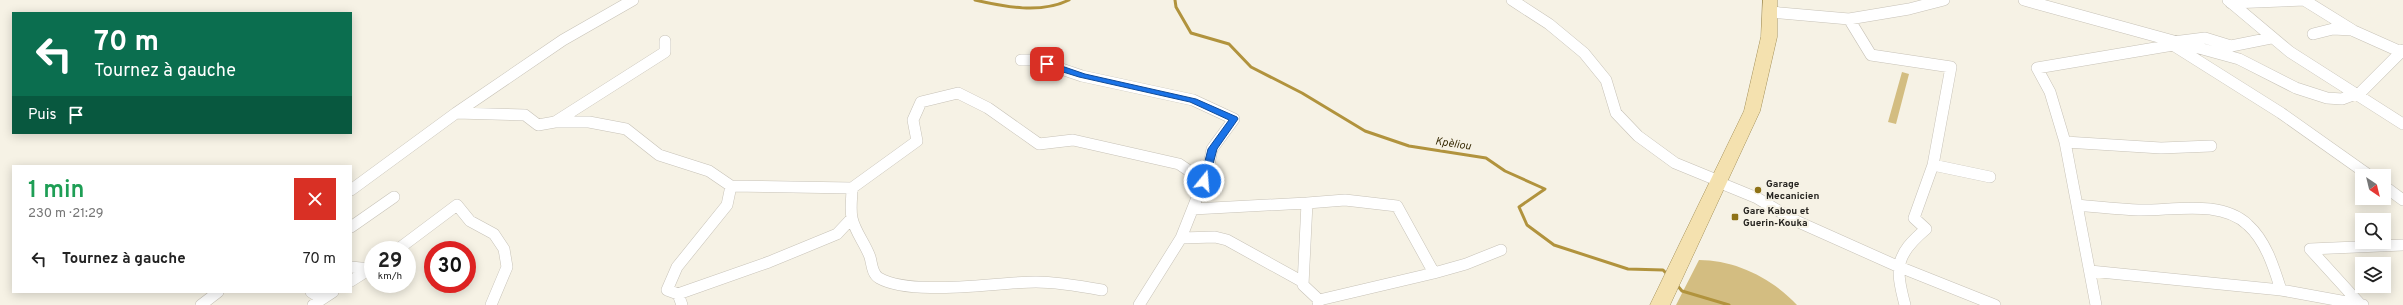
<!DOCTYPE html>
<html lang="fr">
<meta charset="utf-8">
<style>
body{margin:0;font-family:Overpass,sans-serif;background:#f2f2f2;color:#222;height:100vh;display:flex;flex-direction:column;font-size:15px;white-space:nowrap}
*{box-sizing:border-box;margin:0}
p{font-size:13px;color:#767676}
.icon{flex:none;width:22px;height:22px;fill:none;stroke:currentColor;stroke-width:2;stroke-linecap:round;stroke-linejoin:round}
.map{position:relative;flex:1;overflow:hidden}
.details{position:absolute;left:12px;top:165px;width:340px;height:128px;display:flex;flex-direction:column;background:#fff;border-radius:0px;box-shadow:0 2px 10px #0003}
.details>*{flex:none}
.top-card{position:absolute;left:12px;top:12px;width:340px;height:122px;border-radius:0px;box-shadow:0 2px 10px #0003;background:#0b6e4f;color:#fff;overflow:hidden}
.needle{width:26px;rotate:145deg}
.tools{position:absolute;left:2355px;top:169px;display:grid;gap:8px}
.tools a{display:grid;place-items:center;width:36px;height:36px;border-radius:0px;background:#fff;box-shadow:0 2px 10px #0003;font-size:20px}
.speed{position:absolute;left:364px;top:241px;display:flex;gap:8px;font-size:20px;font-weight:700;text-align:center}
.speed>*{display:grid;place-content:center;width:52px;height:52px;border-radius:50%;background:#fff;box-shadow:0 2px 10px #0003;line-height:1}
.speed small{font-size:10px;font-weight:400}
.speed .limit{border:6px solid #d22;background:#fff;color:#111}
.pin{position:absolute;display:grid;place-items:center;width:34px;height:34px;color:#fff;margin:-17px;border-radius:8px;box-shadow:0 2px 6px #0006}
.me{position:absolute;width:44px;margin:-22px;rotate:17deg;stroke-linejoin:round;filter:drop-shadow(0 0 3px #0008)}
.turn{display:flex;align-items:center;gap:14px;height:84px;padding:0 16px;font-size:18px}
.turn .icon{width:52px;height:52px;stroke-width:2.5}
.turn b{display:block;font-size:28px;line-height:34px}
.then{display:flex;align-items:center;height:38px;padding:0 16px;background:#0003;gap:8px;font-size:15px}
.round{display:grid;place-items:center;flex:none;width:42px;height:42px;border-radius:0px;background:#f2f2f2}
.overview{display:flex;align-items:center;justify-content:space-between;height:68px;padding:0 16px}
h1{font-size:24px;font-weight:600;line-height:30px;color:#1e9e55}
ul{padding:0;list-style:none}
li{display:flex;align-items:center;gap:12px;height:52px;padding:0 16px}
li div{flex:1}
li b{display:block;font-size:15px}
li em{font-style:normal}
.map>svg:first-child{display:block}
.green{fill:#d3bd81}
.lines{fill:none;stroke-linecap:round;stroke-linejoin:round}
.stream{stroke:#b1933d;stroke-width:3}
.minor-casing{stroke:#c7c2b7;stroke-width:12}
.primary-casing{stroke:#a6925a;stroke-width:1}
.minor{stroke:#fff;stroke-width:11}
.primary{fill:#f4e1af;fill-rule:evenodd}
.route{fill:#1a73e8;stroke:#114b97}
.poi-dot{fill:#8e7216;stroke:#f6f2e5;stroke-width:1.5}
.labels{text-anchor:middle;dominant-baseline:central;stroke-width:4;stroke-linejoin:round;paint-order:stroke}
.poi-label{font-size:10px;font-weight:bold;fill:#25231f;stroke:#f6f2e5;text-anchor:start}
.water-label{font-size:11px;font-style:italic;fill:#3c2f09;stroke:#f6f2e5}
</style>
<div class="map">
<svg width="2403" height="305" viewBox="0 0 2403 305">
<rect width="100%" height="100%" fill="#f6f2e5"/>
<!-- green -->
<path class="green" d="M1902,72L1909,74L1896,124L1888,122Z
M1699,260C1735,260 1772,278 1797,305H1676Z"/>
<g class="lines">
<!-- stream -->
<path class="stream" d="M975,0C1005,7 1041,14 1069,0
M1175,0L1176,7L1191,33L1229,44L1251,67L1302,93L1365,131L1409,146L1486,158L1505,171L1545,189L1519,207L1527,225L1554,245L1628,269L1663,270L1668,275
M1676,284L1682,291L1729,305"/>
<defs>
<path id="minor" d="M1512,0L1549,24L1584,53L1606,80L1616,113L1638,136L1675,163L1719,181
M2024,0L2239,59L2296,88L2327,98L2342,99L2361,92L2403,50
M2228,0L2290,52L2403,124
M2304,0L2354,31L2401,52
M2231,3L2305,0
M1770,12L1849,19L1909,9L1944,0
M1849,19L1871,55L1951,67L1933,165L1914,218L1926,229C1895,255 1895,267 1905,305
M2313,34L2333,29L2352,30
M2173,45L2281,113L2370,176
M1021,60H1035L1082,76L1193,100L1234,119L1212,149L1208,170L1181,238L1139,305
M456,113L525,115L538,125L555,122H589L626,129L659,155L709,171L731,186L852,188L917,141L913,120L921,102L958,93L988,108L1039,144L1073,140L1179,164L1204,181
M555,122L665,52V41
M2065,142L2161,148L2211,146
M1933,165L1990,177
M1718,182L1757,198L1794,220L1897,266L1995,305
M731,186L727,205L677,267L667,290L678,294L769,262L837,234L852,218
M2384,186L2403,200
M852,188C852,198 850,208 852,218C855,232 865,243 870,257C872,264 872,274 879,278C913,297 996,282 1036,282C1058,282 1080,286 1102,290
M351,190L456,113L563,40L633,0
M1307,203L1345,200L1397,206L1434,273L1319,300
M2077,205C2097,207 2118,209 2138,210C2172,211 2221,199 2248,225C2266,241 2274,268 2281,290
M1193,209L1307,203L1303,285L1319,300L1318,305
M351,227L394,197
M1181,238L1215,237L1227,240L1303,282
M397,250L457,205L470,221L494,234L504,249L507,267L491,305
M351,267L370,269
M2090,271L2281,290L2363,305
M1434,273L1466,264L1501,250
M351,281L373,267
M311,292L322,299
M678,294L682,305
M2360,304L2310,249L2403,245
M201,305L218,292
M313,305L333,292
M2096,305L2065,142L2050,92L2037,68L2173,45V42L2205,38L2231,46L2271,38"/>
<path id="primary" d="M1763,0H1777V37L1760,111L1670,305H1650L1744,111L1761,37Z"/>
</defs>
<!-- minor casing -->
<use href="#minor" class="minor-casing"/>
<!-- primary casing -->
<use href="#primary" class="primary-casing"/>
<!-- minor -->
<use href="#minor" class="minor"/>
<!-- primary -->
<use href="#primary" class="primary"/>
</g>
<!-- route -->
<path class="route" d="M1047,61L1085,74L1196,99L1237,117L1238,119L1217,149L1208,183L1204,184L1200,181L1208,149L1229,120L1190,102L1079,77L1044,66L1043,64Z"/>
<!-- markers -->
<g class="poi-dot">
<circle cx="1758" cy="190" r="4"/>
<rect x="1731" y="213" width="8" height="8" rx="2"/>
</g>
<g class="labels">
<!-- poi labels -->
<g class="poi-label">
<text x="1766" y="184">Garage<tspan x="1766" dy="12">Mecanicien</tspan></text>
<text x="1743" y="211">Gare Kabou et<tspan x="1743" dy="12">Guerin-Kouka</tspan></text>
</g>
<!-- water labels -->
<g class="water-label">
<text transform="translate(1453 144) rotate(9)">Kpèliou</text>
</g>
</g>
</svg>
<div class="tools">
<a><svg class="needle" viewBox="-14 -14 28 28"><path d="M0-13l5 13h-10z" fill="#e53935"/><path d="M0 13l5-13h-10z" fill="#767676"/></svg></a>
<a><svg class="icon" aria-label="search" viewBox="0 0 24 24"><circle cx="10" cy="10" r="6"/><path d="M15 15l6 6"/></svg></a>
<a><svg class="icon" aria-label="layers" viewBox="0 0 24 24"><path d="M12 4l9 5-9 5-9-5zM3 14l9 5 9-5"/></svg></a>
</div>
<div class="speed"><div>29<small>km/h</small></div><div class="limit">30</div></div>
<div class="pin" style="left:1047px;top:64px;background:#d93025"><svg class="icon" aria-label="arrive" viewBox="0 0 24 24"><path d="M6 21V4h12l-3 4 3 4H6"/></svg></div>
<svg class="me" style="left:1204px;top:181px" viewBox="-20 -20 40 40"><circle r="17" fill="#1a73e8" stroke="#fff" stroke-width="3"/><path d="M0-11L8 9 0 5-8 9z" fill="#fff"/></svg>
<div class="top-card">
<div class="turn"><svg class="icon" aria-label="left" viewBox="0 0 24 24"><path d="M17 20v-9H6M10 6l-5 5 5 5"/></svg><div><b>70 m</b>Tournez à gauche</div></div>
<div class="then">Puis<svg class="icon" aria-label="arrive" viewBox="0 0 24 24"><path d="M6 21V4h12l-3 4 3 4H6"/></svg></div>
</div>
<section class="details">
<div class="overview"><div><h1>1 min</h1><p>230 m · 21:29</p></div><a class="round" style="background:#d93025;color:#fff"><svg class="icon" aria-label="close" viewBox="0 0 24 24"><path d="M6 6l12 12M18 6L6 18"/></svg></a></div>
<ul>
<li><svg class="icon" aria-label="left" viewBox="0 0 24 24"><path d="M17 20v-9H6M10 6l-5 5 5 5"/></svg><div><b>Tournez à gauche</b></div><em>70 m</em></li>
</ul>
</section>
</div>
